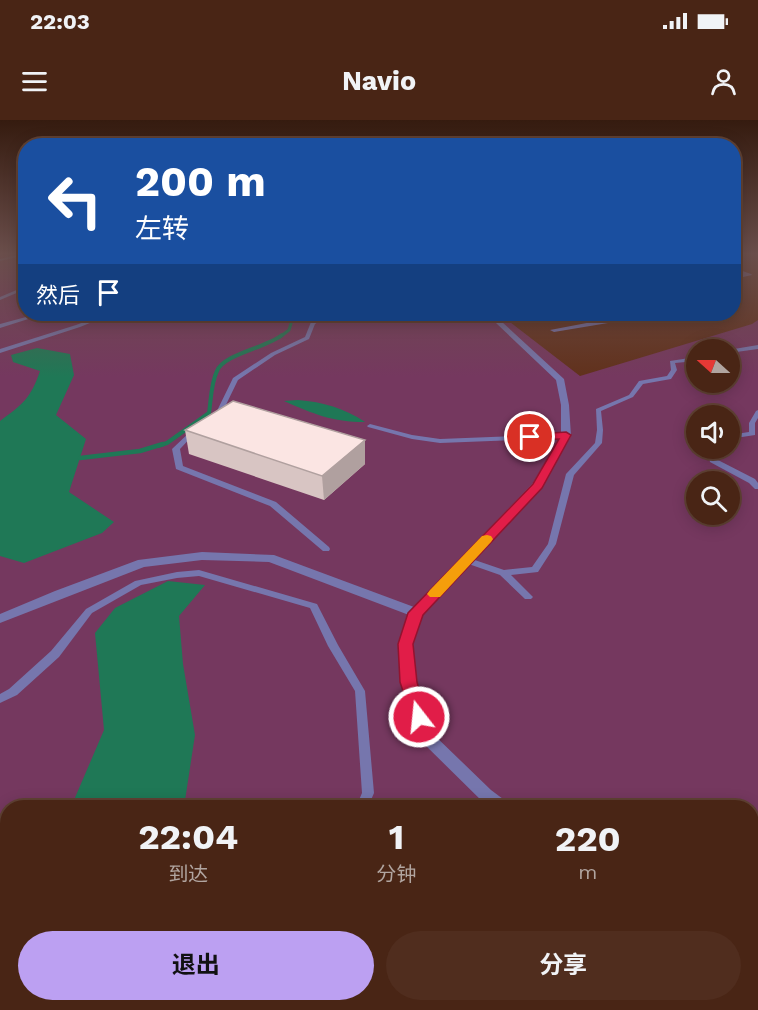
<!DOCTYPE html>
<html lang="zh">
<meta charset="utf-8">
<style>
body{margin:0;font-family:"Work Sans","Noto Sans SC",sans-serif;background:#502d1e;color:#f1f3f6;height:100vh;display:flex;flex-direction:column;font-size:22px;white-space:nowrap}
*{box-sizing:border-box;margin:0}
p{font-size:20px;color:#b1a5a0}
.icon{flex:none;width:33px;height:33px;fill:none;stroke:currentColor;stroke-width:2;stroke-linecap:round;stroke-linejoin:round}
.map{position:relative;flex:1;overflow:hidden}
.side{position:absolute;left:0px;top:680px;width:759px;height:212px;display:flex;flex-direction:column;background:#492515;border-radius:24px 24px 0 0;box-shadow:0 3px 15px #0003,0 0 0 2px #614234}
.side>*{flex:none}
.guide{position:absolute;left:18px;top:18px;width:723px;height:183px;border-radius:24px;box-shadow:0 3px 15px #0003,0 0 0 2px #614234;background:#1a4fa0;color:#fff;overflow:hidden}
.needle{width:39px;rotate:291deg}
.fabs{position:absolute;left:686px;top:219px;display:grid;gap:12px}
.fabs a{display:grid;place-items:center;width:54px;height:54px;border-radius:50%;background:#492515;box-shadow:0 3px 15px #0003,0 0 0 2px #614234;font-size:30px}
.pin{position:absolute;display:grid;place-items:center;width:51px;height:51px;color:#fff;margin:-26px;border:3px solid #fff;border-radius:50%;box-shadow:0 2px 6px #0007}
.me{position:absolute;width:66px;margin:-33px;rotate:344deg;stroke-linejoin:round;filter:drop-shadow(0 0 4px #0008)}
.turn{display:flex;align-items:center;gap:21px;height:126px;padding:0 18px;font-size:27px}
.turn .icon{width:78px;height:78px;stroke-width:2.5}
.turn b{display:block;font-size:42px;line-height:51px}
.then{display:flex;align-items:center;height:57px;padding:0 18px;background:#0003;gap:12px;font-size:22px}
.eta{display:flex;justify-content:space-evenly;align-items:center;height:102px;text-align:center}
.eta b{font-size:36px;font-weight:700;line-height:42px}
.action{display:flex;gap:12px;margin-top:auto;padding:12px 18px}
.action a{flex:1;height:69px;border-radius:36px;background:#bca0f2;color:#111;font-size:24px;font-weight:700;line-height:69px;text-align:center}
.action a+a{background:#502d1e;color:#f1f3f6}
.status{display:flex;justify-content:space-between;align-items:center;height:42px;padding:0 30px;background:#492515;direction:ltr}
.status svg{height:16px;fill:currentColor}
header{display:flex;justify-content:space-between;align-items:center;height:78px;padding:0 18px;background:#492515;font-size:27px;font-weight:700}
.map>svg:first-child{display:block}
.green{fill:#75385f;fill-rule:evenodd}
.water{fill:#1f7856}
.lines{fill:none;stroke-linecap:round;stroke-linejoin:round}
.stream-far2{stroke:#1f7856;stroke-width:3}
.stream-far1{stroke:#1f7856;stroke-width:4}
.stream{stroke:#1f7856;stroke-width:4.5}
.lane{fill:#7676ad;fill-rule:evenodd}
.street{fill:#7676ad;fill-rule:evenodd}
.wall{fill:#d8c5c3}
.shaded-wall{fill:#b0a09f}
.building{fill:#fbe5e3;stroke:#b0a09f;stroke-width:1.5}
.route{fill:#e11d48;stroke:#92132f;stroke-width:1.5}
.slow{fill:#f59e0b}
</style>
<div class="status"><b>22:03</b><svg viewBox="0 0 49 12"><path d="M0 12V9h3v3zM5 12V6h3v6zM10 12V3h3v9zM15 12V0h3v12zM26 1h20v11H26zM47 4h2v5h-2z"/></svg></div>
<header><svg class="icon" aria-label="menu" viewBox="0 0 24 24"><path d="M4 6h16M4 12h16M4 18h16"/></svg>Navio<svg class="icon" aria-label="person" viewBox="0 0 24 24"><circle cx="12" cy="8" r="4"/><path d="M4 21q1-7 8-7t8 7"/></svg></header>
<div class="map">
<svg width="758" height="890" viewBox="0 0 758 890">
<rect width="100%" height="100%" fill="#61311c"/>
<!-- green -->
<path class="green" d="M0,133H25L26,194H431L506,199L580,256L752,204L758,200V890H0ZM696,230H729V262H696ZM696,296H729V328H696ZM696,362H729V394H696ZM8,687H752V884H8Z"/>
<!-- water -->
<path class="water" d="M37,228L70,234L74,255L56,295L86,319L69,372L114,402L102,413L24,443L0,436V301C22,285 31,278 40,251L13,242L11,235Z
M298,280C323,282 344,288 365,302C332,302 314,294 284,281Z
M168,461L205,465L179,496L183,544L195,615L184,687H71L104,610L95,513L115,488Z
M7,779L8,884H76L71,890H0V788Z"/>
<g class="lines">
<!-- stream-far2 -->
<path class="stream-far2" d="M280,217L289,210L294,194"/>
<!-- stream-far1 -->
<path class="stream-far1" d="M158,326L167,323L209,293C211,280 211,263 217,251C224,234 266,228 282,215"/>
<!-- stream -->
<path class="stream" d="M80,338L140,331L163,324"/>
<!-- lane -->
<path class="lane" d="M26,133V135L0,141V139Z
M26,166V169L0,180V177Z
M37,194H44L0,208V204Z
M106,194H112L80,207L0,233V229L76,205Z
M324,194H330L315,204L309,219L275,235L238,260L221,295L218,297L216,296L215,295L233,258L271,233L305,217L311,202Z
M758,225V229L729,233L728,230Z
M696,237V241L675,243L677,250L671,259L643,264L633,277L601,291L603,310L602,323L574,355L556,424L538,452L511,455L533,477L531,479H525L500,455L463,442L462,440L463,438L466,437L504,450L532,447L548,424L566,354L595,323L597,310L596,289L629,275L639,261L667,256L671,250L670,241Z
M758,290V298L755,303V315L729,319V315L749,312V303L756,291Z
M370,304L412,315L440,319L566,314L570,316L566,318L440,323L412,319L368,307L367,306Z
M194,309L196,310V312L180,329L183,346L276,382L329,427L330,429L329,431H323L270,386L176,349L172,329L192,310Z
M707,328H714L716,339L755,359L758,363V369H755L749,363L710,342Z
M199,450L317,484L338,525L365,571L374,673L368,687H356L362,673L355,571L328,526L310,488L199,456L177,458L141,465L92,493L59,537L17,575L0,583V574L9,569L51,531L86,489L135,461L177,452Z
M376,884H392L393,890H377Z"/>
<!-- street -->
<path class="street" d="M734,148L751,154L752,155L734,159V155L741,154L734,152Z
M493,194H499L501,201L564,259L569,285L571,316L541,367L422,495L413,524L415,563L431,612L491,670L507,682L509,687H488L419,619L416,615L401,563L399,524L409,495L269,442L202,440L144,447L0,503V494L55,471L138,440L202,432L274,435L414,487L533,363L561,316V285L556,260L496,203Z
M625,194H632L620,201L554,212L550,210L618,197Z
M683,884H705L708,890H685Z"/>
</g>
<!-- wall -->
<path class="wall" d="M185,310L365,344L324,380L189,334Z"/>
<!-- shaded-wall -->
<path class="shaded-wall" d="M365,320V344L324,380L322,356Z"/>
<!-- building -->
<path class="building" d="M233,281L365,320L322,356L185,310Z"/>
<!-- sky -->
<linearGradient id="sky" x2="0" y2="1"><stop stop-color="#351b0f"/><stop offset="0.52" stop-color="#6a4e4b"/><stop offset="1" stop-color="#6a4e4b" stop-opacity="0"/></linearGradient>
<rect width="758" height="257" fill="url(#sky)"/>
<!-- route -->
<path class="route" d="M566,312L571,315L542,368L423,495L413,524L417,562L427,597L425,602L419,604L413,602L400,562L398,524L408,493L533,364L559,319L530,320H526V315Z"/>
<!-- slow -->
<path class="slow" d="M487,415L491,416L493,419L491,422L440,477H430L427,474L430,470L482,416Z"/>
</svg>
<div class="fabs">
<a><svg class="needle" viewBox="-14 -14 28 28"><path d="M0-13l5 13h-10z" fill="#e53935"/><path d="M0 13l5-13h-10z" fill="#b1a5a0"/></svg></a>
<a><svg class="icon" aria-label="sound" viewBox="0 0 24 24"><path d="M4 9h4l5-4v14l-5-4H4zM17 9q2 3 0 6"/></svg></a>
<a><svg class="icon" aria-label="search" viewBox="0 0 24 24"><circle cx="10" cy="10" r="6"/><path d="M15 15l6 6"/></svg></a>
</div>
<div class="pin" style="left:530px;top:317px;background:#d93025"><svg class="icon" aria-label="arrive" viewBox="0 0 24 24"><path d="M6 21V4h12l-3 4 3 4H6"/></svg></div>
<svg class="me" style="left:419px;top:597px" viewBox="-20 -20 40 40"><circle r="17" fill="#e11d48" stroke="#fff" stroke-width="3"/><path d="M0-11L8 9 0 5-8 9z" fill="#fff"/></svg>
<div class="guide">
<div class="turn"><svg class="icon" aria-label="left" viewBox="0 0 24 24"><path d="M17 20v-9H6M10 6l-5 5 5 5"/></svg><div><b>200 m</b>左转</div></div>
<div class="then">然后<svg class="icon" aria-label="arrive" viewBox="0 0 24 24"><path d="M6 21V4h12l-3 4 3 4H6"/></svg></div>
</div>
<section class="side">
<div class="eta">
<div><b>22:04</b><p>到达</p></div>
<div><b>1</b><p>分钟</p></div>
<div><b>220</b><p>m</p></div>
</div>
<div class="action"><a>退出</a><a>分享</a></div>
</section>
</div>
